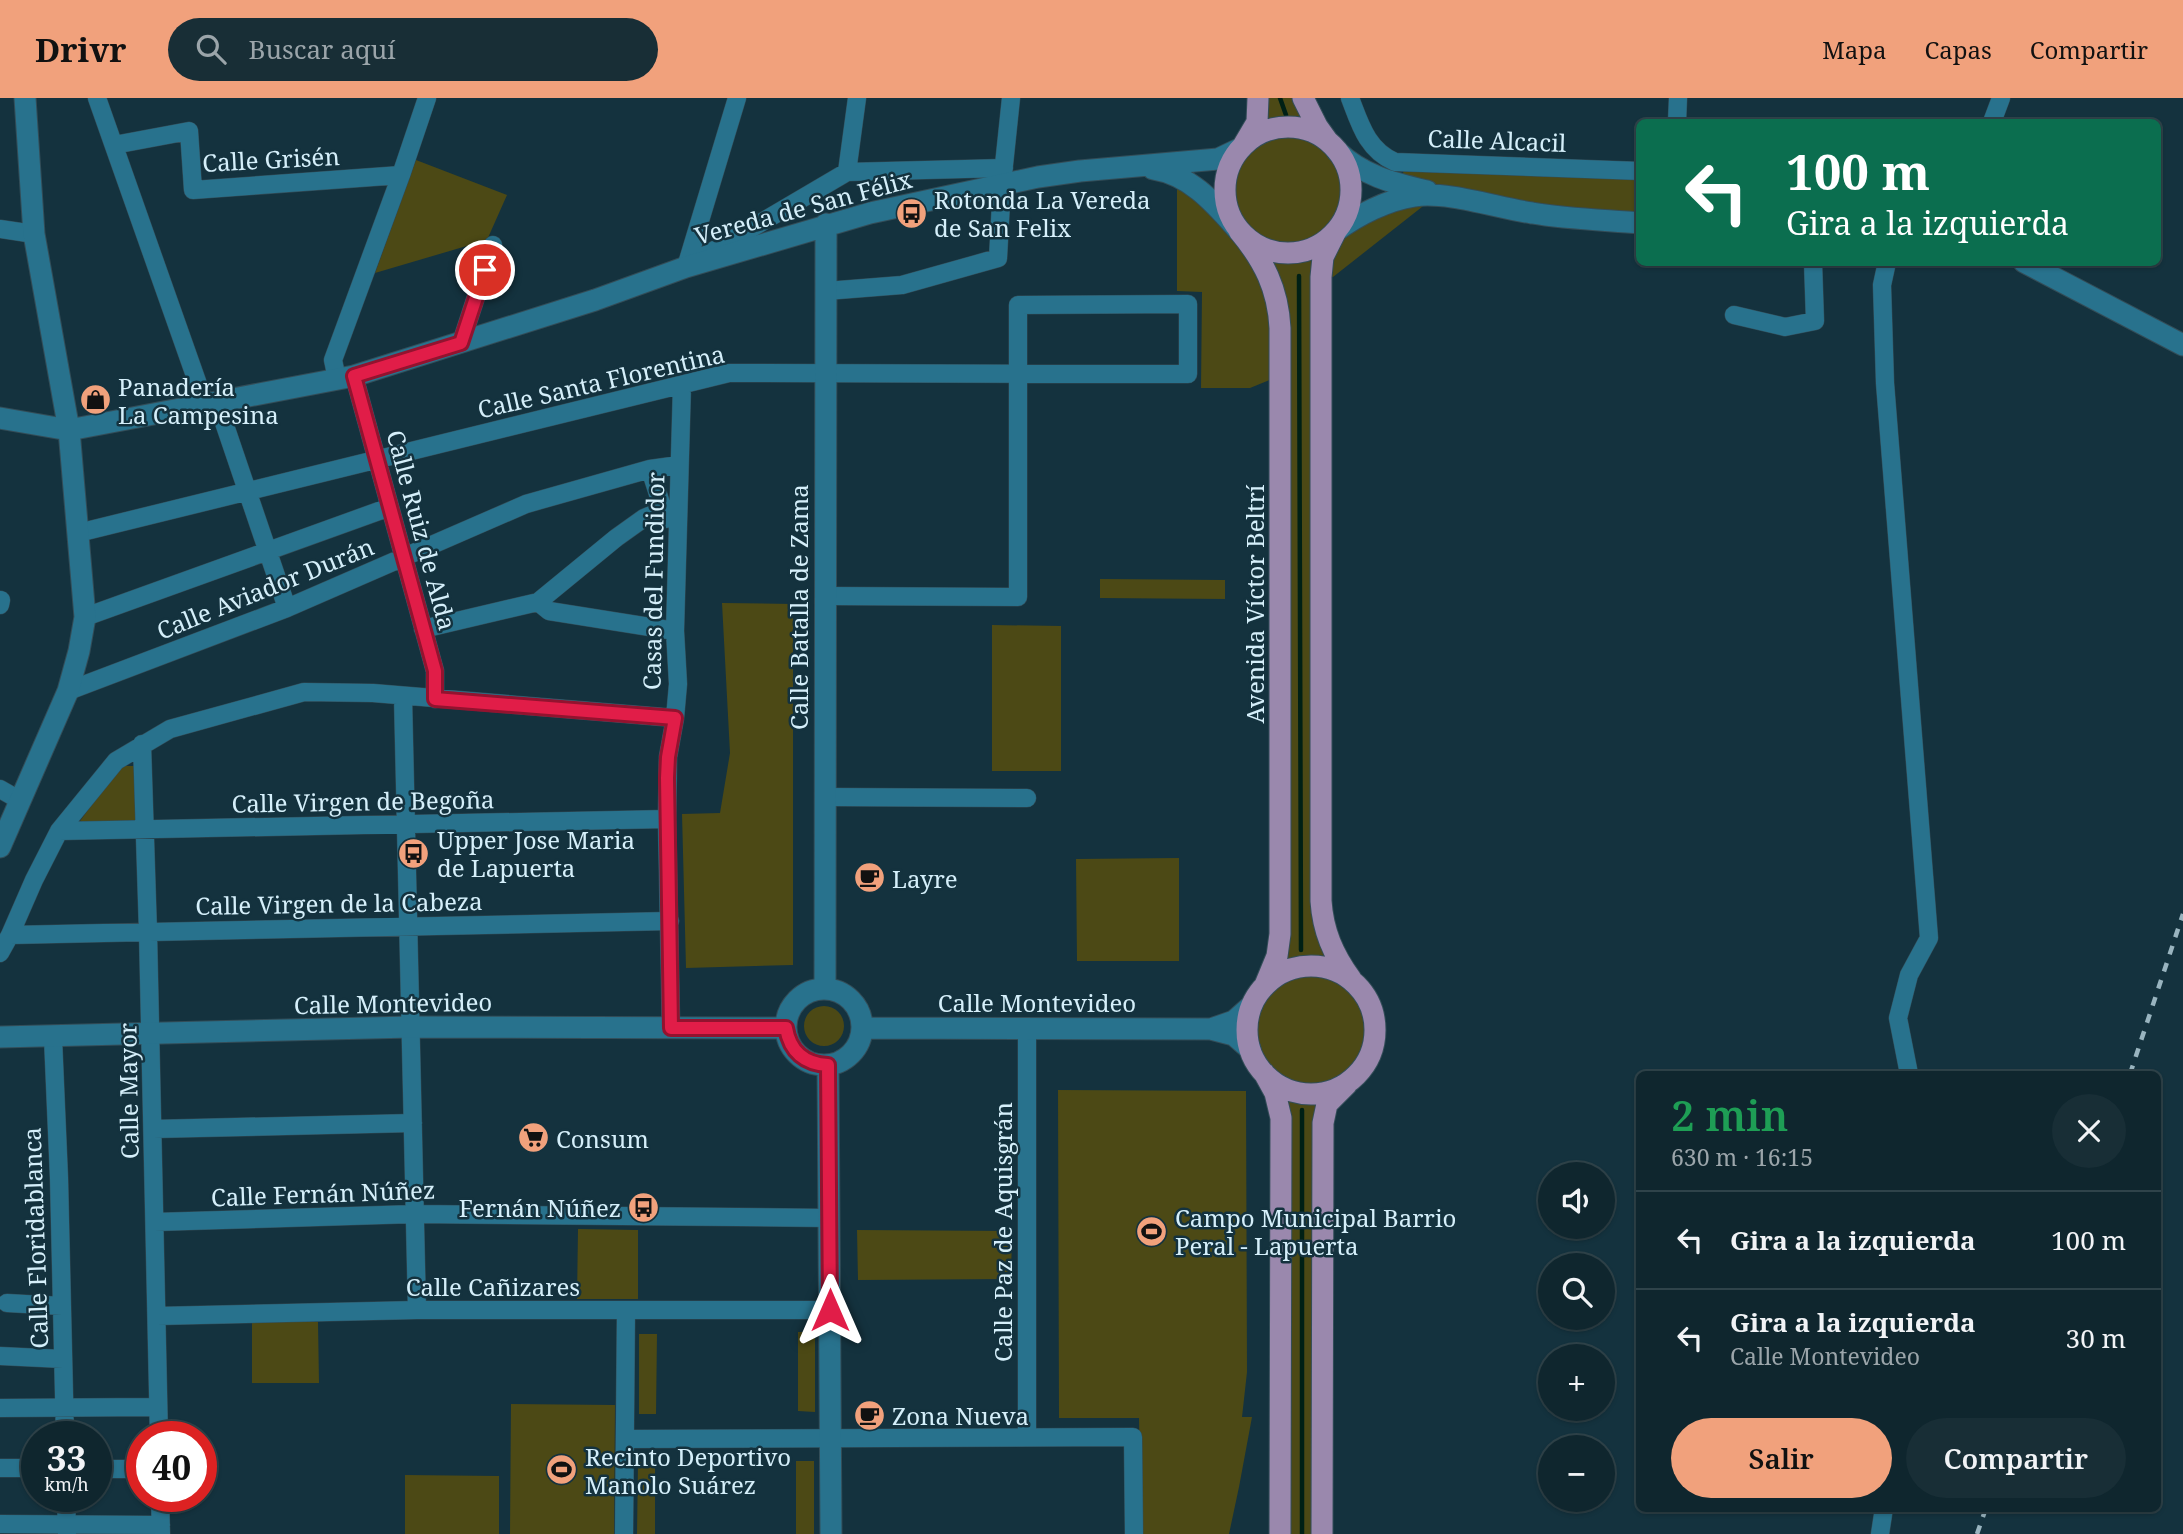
<!DOCTYPE html>
<html lang="es">
<meta charset="utf-8">
<style>
body{margin:0;font-family:"Noto Serif",serif;background:#182e36;color:#f1f3f6;height:100vh;display:flex;flex-direction:column;font-size:26px;white-space:nowrap}
*{box-sizing:border-box;margin:0}
p{font-size:23px;color:#9ba5aa}
.icon{flex:none;width:38px;height:38px;fill:none;stroke:currentColor;stroke-width:2;stroke-linecap:round;stroke-linejoin:round}
.map{position:relative;flex:1;overflow:hidden}
.drawer{position:absolute;left:1636px;top:973px;width:525px;height:441px;display:flex;flex-direction:column;background:#0f262e;border-radius:10px;box-shadow:0 2px 5px #0004,0 0 0 2px #2f434a}
.drawer>*{flex:none}
.top-card{position:absolute;left:1636px;top:21px;width:525px;height:147px;border-radius:10px;box-shadow:0 2px 5px #0004,0 0 0 2px #2f434a;background:#0b6e4f;color:#fff;overflow:hidden}
.controls{position:absolute;left:1538px;top:1064px;display:grid;gap:14px}
.controls a{display:grid;place-items:center;width:77px;height:77px;border-radius:50%;background:#0f262e;box-shadow:0 2px 5px #0004,0 0 0 2px #2f434a;font-size:35px}
.speed{position:absolute;left:21px;top:1323px;display:flex;gap:14px;font-size:35px;font-weight:700;text-align:center}
.speed>*{display:grid;place-content:center;width:91px;height:91px;border-radius:50%;background:#0f262e;box-shadow:0 2px 5px #0004,0 0 0 2px #2f434a;line-height:1}
.speed small{font-size:18px;font-weight:400}
.speed .limit{border:10px solid #d22;background:#fff;color:#111}
.pin{position:absolute;display:grid;place-items:center;width:60px;height:60px;color:#fff;margin:-30px;border:4px solid #fff;border-radius:50%;box-shadow:0 2px 7px #0007}
.me{position:absolute;width:77px;margin:-38px;rotate:0deg;stroke-linejoin:round;filter:drop-shadow(0 0 5px #0008)}
.turn{display:flex;align-items:center;gap:24px;height:147px;padding:0 35px;font-size:32px}
.turn .icon{width:91px;height:91px;stroke-width:2.5}
.turn b{display:block;font-size:49px;line-height:60px}
.round{display:grid;place-items:center;flex:none;width:74px;height:74px;border-radius:37px;background:#182e36}
.head{display:flex;align-items:center;justify-content:space-between;height:119px;padding:0 35px}
h1{font-size:42px;font-weight:600;line-height:52px;color:#1e9e55}
.cta{display:flex;gap:14px;margin-top:auto;padding:14px 35px}
.cta a{flex:1;height:80px;border-radius:42px;background:#f1a17c;color:#111;font-size:28px;font-weight:600;line-height:80px;text-align:center}
.cta a+a{background:#182e36;color:#f1f3f6}
ul{padding:0;list-style:none}
li{display:flex;align-items:center;gap:21px;height:98px;padding:0 35px;border-top:2px solid #2f434a}
li div{flex:1}
li b{display:block;font-size:26px}
li em{font-style:normal}
header{display:flex;align-items:center;gap:42px;box-sizing:border-box;height:98px;padding:0 35px;background:#f1a17c;color:#111}
header strong{font-size:33px}
nav{display:flex;gap:38px;margin-inline-start:auto;font-size:24px}
.search{width:490px;height:63px;background:#182e36;display:flex;align-items:center;gap:18px;box-sizing:border-box;padding:0 24px;border-radius:38px;color:#9ba5aa;font-size:26px}
.map>svg:first-child{display:block}
.green{fill:#4c4915}
.lines{fill:none;stroke-linecap:round;stroke-linejoin:round}
.stream{stroke:#002015;stroke-width:4.5}
.street-casing{stroke:#334d58;stroke-width:19}
.secondary-casing{stroke:#334d58;stroke-width:23}
.primary-casing{stroke:#334d58;stroke-width:23}
.street{stroke:#28728d;stroke-width:18}
.secondary{stroke:#28728d;stroke-width:21}
.primary{stroke:#9a88ad;stroke-width:21}
.rail{stroke:#99b4bf;stroke-width:4.5;stroke-dasharray:9 9;stroke-linecap:butt}
.route-casing{stroke:#92132f;stroke-width:18}
.route{stroke:#e11d48;stroke-width:12}
.labels{text-anchor:middle;dominant-baseline:central;stroke-width:5;stroke-linejoin:round;paint-order:stroke}
.street-label{font-size:24px;fill:#d5effa;stroke:#14323e}
.poi-label{font-size:24px;fill:#d5effa;stroke:#14323e;text-anchor:start}
</style>
<header>
<strong>Drivr</strong>
<div class="search"><svg class="icon" aria-label="search" viewBox="0 0 24 24"><circle cx="10" cy="10" r="6"/><path d="M15 15l6 6"/></svg>Buscar aquí</div>
<nav><a>Mapa</a><a>Capas</a><a>Compartir</a></nav>
</header>
<div class="map">
<svg width="2183" height="1436" viewBox="0 0 2183 1436">
<rect width="100%" height="100%" fill="#14323e"/>
<!-- green -->
<path class="green" d="M1258,0H1303C1312,14 1321,28 1330,42C1347,70 1358,87 1345,119L1355,121L1427,105L1333,179H1321V803C1331,828 1338,854 1350,878C1355,887 1364,894 1369,904C1391,946 1361,974 1332,999L1322,1436H1280L1281,1044L1258,969L1250,951L1247,932L1252,907L1271,875L1279,278L1250,290H1201L1202,194L1177,193V92L1185,82L1226,106C1221,70 1244,33 1258,0Z
M416,62L507,97L487,142L375,175Z
M1404,66L1640,73V125L1402,87Z
M1100,481L1225,482V501L1100,500Z
M722,505L793,506V867L686,870L682,716L720,715L730,655Z
M992,527L1061,528V673H992Z
M120,668H134L136,724L80,723Z
M1179,760V863H1077L1076,761Z
M804 928a20 20 0 1 1 40 0a20 20 0 1 1-40 0Z
M1058,992L1246,993L1247,1274L1242,1319H1252L1239,1389L1229,1436H1141L1139,1320H1059Z
M578,1131L638,1132V1201H577Z
M857,1132L1012,1133L1011,1181L858,1182Z
M252,1224H318L319,1285H252Z
M798,1234H815V1314L798,1313Z
M639,1236H657L656,1316H639Z
M511,1306L615,1307L614,1436H510Z
M796,1363H814V1436H796Z
M638,1364H655V1436H637Z
M405,1377L499,1378V1436H405Z"/>
<g class="lines">
<!-- stream -->
<path class="stream" d="M1280,0L1286,17
M1299,178L1301,852
M1302,1012V1436"/>
<defs>
<path id="street" d="M97,0L205,306
M1350,0C1360,26 1367,52 1395,64L1640,73
M1677,24L1678,0
M1992,24L2001,0
M114,47L189,33L193,92L401,77
M847,74L857,0
M0,131L34,136
M701,160L847,74L1004,70
M1887,164L1882,187L1885,285L1929,840L1909,877L1898,920L1909,976
M686,169L737,0
M826,193L902,187L998,160L1002,86L1011,0
M1734,217L1785,229L1815,223L1813,164
M461,245L493,147
M354,278L435,573V601
M337,281L333,262L401,77L427,0
M217,304L287,510
M650,371L666,421
M78,435L729,275L1188,276V206L1018,207V499L825,498
M538,504L549,513L675,533
M0,507L1,502
M85,519L390,409
M423,531L538,504L616,440L644,420L663,412L678,410
M68,593L287,510L526,406L650,371L679,367
M403,599L417,1212
M142,646L148,834L159,1339
M0,691L21,703
M824,699L1027,700
M59,733L667,721
M10,837L670,823
M0,855L10,837L34,782L59,733L116,663L170,631L304,594L373,595L675,620
M1027,929V1339
M671,930L667,721L668,659L675,620L678,586L675,533L682,287
M53,940L59,1080L65,1339
M153,1031L413,1025
M155,1124L415,1116L829,1120
M7,1205L62,1208
M157,1218L417,1212H830
M0,1258L63,1261
M0,1310L158,1309
M625,1341L1133,1339L1134,1436
M0,1370H37
M96,1371H142
M66,1398L67,1436
M160,1398L161,1436
M0,1426L161,1427
M624,1436L626,1212
M1880,1436L1884,1410"/>
<path id="secondary" d="M1337,53C1363,78 1394,85 1427,93
M1153,71C1191,77 1215,106 1239,133
M1336,133C1358,117 1387,102 1414,98C1448,93 1497,110 1532,115C1567,121 1604,122 1640,125
M2024,164L2183,247
M0,320L69,332L354,278L595,202L686,169L870,115L1038,79L1080,73L1218,61L1241,50
M0,749L68,593L79,553L85,519L69,332L34,136L25,0
M825,891L826,126
M786 929a38 38 0 1 1 76 0a38 38 0 1 1-76 0Z
M862,930L1211,931L1234,937L1250,951
M1211,931L1234,923L1252,907
M0,939L411,929L786,930
M828,967L831,1436"/>
<path id="primary" d="M1303,0L1317,28L1327,42
M1225 92a63 63 0 1 1 126 0a63 63 0 1 1-126 0Z
M1244,46L1257,24L1258,0
M1239,133C1264,163 1278,191 1280,230V836L1277,858L1265,887
M1336,133L1323,159L1321,179V803C1323,833 1333,856 1351,881
M1247 932a64 64 0 1 1 128 0a64 64 0 1 1-128 0Z
M1264,975L1275,995L1281,1020L1280,1436
M1322,1436L1323,1025L1327,1006L1347,986"/>
</defs>
<!-- street casing -->
<use href="#street" class="street-casing"/>
<!-- secondary casing -->
<use href="#secondary" class="secondary-casing"/>
<!-- primary casing -->
<use href="#primary" class="primary-casing"/>
<!-- street -->
<use href="#street" class="street"/>
<!-- secondary -->
<use href="#secondary" class="secondary"/>
<!-- primary -->
<use href="#primary" class="primary"/>
<!-- rail -->
<path class="rail" d="M2130,976L2183,816
M1977,1436L1986,1410"/>
</g>
<g class="lines">
<defs>
<path id="route" d="M485,172L461,245L354,278L435,573V601L675,620L668,659L667,680L671,930H786C790,954 805,966 828,967L830,1212"/>
</defs>
<!-- route casing -->
<use href="#route" class="route-casing"/>
<!-- route -->
<use href="#route" class="route"/>
</g>
<!-- icons -->
<defs>
<symbol id="bus-disc" viewBox="-11 -11 22 22"><circle r="9.5" fill="#f1a17c" stroke="#14323e"/><path d="M-5-6H5V4H4V6H2V4H-2V6H-4V4H-5ZM-3.5-4V0h7V-4ZM-3.5 1.2v1.5H-2V1.2ZM2 1.2v1.5H3.5V1.2Z" fill="#111"/></symbol>
<symbol id="shop-disc" viewBox="-11 -11 22 22"><circle r="9.5" fill="#f1a17c" stroke="#14323e"/><path d="M-5-2.5h2.3a2.7 3.5 0 0 1 5.4 0H5L5.5 6h-11ZM-1.5-2.5h3a1.5 2.3 0 0 0-3 0Z" fill="#111"/></symbol>
<symbol id="cafe-disc" viewBox="-11 -11 22 22"><circle r="9.5" fill="#f1a17c" stroke="#14323e"/><path d="M-5.5-4.5H6V0H3Q3 3.5 0 3.5H-2.5Q-5.5 3.5-5.5 0ZM3-3.2v2h1.7v-2ZM-6 4.5H4V6H-6Z" fill="#111"/></symbol>
<symbol id="supermarket-disc" viewBox="-11 -11 22 22"><circle r="9.5" fill="#f1a17c" stroke="#14323e"/><path d="M-6-5.5h2.5l.6 2H6L4.5 2H-2.5L-4.4-4H-6ZM-1.5 3.2a1.3 1.3 0 1 0 .1 0ZM3 3.2a1.3 1.3 0 1 0 .1 0Z" fill="#111"/></symbol>
<symbol id="stadium-disc" viewBox="-11 -11 22 22"><circle r="9.5" fill="#f1a17c" stroke="#14323e"/><path d="M0-5a6.5 5 0 1 0 0 10a6.5 5 0 1 0 0-10ZM-3.5-1.8h7v3.6h-7Z" fill="#111"/></symbol>
</defs>
<g fill-rule="evenodd">
<use href="#bus-disc" x="894" y="98" width="35" height="35"/>
<use href="#shop-disc" x="78" y="284" width="35" height="35"/>
<use href="#bus-disc" x="396" y="738" width="35" height="35"/>
<use href="#cafe-disc" x="852" y="762" width="35" height="35"/>
<use href="#supermarket-disc" x="516" y="1022" width="35" height="35"/>
<use href="#bus-disc" x="626" y="1092" width="35" height="35"/>
<use href="#stadium-disc" x="1134" y="1116" width="35" height="35"/>
<use href="#cafe-disc" x="852" y="1300" width="35" height="35"/>
<use href="#stadium-disc" x="544" y="1354" width="35" height="35"/>
</g>
<g class="labels">
<!-- street labels -->
<g class="street-label">
<text transform="translate(1497 42) rotate(2)">Calle Alcacil</text>
<text transform="translate(271 61) rotate(-3)">Calle Grisén</text>
<text transform="translate(803 109) rotate(-15)">Vereda de San Félix</text>
<text transform="translate(601 283) rotate(-13)">Calle Santa Florentina</text>
<text transform="translate(422 432) rotate(75)">Calle Ruiz de Alda</text>
<text transform="translate(653 483) rotate(-89)">Casas del Fundidor</text>
<text transform="translate(265 490) rotate(-22)">Calle Aviador Durán</text>
<text transform="translate(1254 506) rotate(-90)">Avenida Víctor Beltrí</text>
<text transform="translate(798 509) rotate(-90)">Calle Batalla de Zama</text>
<text transform="translate(363 703) rotate(-1)">Calle Virgen de Begoña</text>
<text transform="translate(339 805) rotate(-1)">Calle Virgen de la Cabeza</text>
<text x="1037" y="904">Calle Montevideo</text>
<text transform="translate(393 905) rotate(-1)">Calle Montevideo</text>
<text transform="translate(128 993) rotate(-91)">Calle Mayor</text>
<text transform="translate(323 1095) rotate(-2)">Calle Fernán Núñez</text>
<text transform="translate(1002 1134) rotate(-90)">Calle Paz de Aquisgrán</text>
<text transform="translate(35 1140) rotate(-92)">Calle Floridablanca</text>
<text x="493" y="1188">Calle Cañizares</text>
</g>
<!-- poi labels -->
<g class="poi-label">
<text x="934" y="101">Rotonda La Vereda<tspan x="934" dy="28">de San Felix</tspan></text>
<text x="118" y="288">Panadería<tspan x="118" dy="28">La Campesina</tspan></text>
<text x="437" y="741">Upper Jose Maria<tspan x="437" dy="28">de Lapuerta</tspan></text>
<text x="892" y="780">Layre</text>
<text x="556" y="1040">Consum</text>
<text x="621" y="1109" text-anchor="end">Fernán Núñez</text>
<text x="1175" y="1119">Campo Municipal Barrio<tspan x="1175" dy="28">Peral - Lapuerta</tspan></text>
<text x="892" y="1317">Zona Nueva</text>
<text x="585" y="1358">Recinto Deportivo<tspan x="585" dy="28">Manolo Suárez</tspan></text>
</g>
</g>
</svg>
<div class="controls">
<a><svg class="icon" aria-label="sound" viewBox="0 0 24 24"><path d="M4 9h4l5-4v14l-5-4H4zM17 9q2 3 0 6"/></svg></a>
<a><svg class="icon" aria-label="search" viewBox="0 0 24 24"><circle cx="10" cy="10" r="6"/><path d="M15 15l6 6"/></svg></a>
<a>+</a>
<a>−</a>
</div>
<div class="speed"><div>33<small>km/h</small></div><div class="limit">40</div></div>
<div class="pin" style="left:485px;top:172px;background:#d93025"><svg class="icon" aria-label="arrive" viewBox="0 0 24 24"><path d="M6 21V4h12l-3 4 3 4H6"/></svg></div>
<svg class="me" style="left:830px;top:1212px" viewBox="-20 -20 40 40"><path d="M0-17L14 15 0 8-14 15z" fill="#e11d48" stroke="#fff" stroke-width="4"/></svg>
<div class="top-card">
<div class="turn"><svg class="icon" aria-label="left" viewBox="0 0 24 24"><path d="M17 20v-9H6M10 6l-5 5 5 5"/></svg><div><b>100 m</b>Gira a la izquierda</div></div>
</div>
<section class="drawer">
<div class="head"><div><h1>2 min</h1><p>630 m · 16:15</p></div><a class="round"><svg class="icon" aria-label="close" viewBox="0 0 24 24"><path d="M6 6l12 12M18 6L6 18"/></svg></a></div>
<ul>
<li><svg class="icon" aria-label="left" viewBox="0 0 24 24"><path d="M17 20v-9H6M10 6l-5 5 5 5"/></svg><div><b>Gira a la izquierda</b></div><em>100 m</em></li>
<li><svg class="icon" aria-label="left" viewBox="0 0 24 24"><path d="M17 20v-9H6M10 6l-5 5 5 5"/></svg><div><b>Gira a la izquierda</b><p>Calle Montevideo</p></div><em>30 m</em></li>
</ul>
<div class="cta"><a>Salir</a><a>Compartir</a></div>
</section>
</div>
